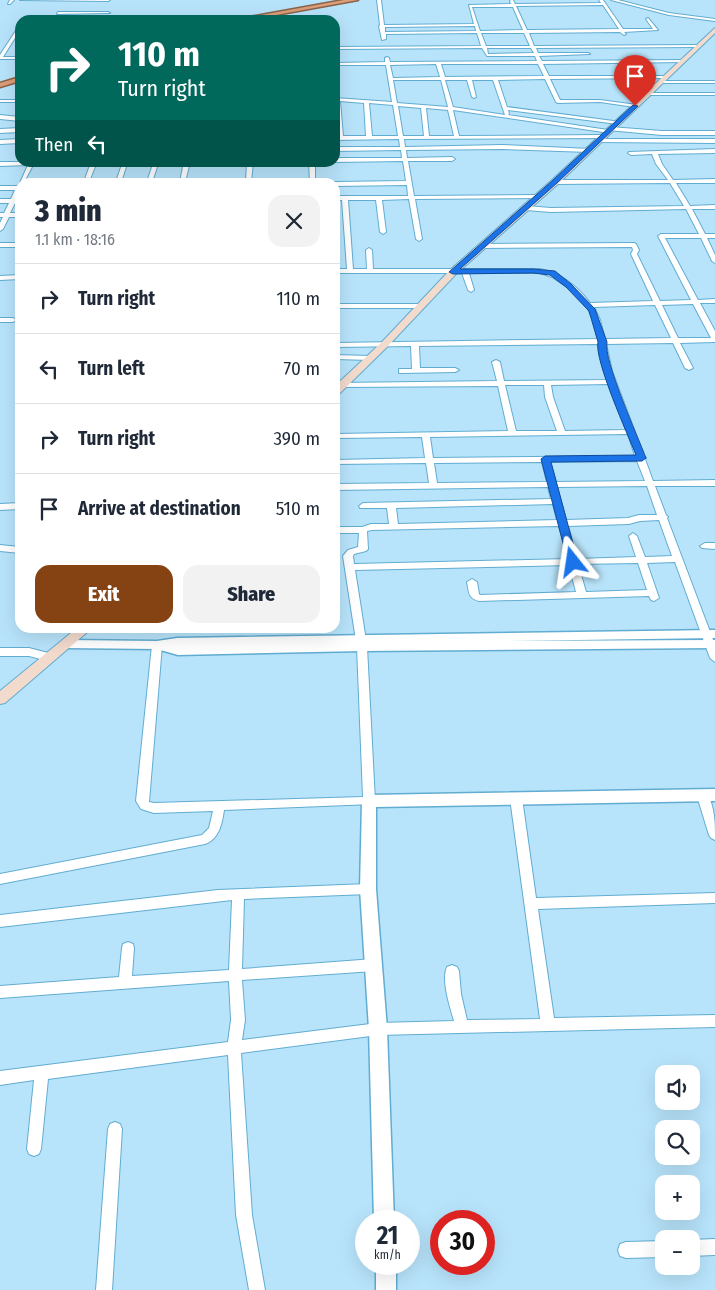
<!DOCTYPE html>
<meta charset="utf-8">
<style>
body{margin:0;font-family:"Fira Sans Condensed",sans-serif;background:#f2f2f3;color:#1f2937;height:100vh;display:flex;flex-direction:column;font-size:19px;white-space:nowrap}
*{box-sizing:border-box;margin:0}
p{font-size:16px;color:#747a83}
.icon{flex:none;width:28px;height:28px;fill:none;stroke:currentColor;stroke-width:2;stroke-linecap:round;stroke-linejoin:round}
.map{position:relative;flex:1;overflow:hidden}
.sheet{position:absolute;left:15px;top:178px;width:325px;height:455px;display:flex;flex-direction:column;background:#fff;border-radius:15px;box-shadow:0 5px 20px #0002}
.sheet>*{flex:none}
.hud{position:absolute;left:15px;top:15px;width:325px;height:152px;border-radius:15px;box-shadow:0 5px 20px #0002;background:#00695c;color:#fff;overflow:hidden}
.buttons{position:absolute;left:655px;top:1065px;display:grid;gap:10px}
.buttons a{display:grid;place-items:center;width:45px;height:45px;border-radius:10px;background:#fff;box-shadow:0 5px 20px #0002;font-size:25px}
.speed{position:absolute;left:355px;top:1210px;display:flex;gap:10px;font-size:25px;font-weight:700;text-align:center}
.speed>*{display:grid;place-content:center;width:65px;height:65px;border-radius:50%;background:#fff;box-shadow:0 5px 20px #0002;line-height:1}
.speed small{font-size:12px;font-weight:400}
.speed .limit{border:8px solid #d22;background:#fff;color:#111}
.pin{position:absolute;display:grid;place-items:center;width:42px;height:42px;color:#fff;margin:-51px -21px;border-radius:50% 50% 50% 0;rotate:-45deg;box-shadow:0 0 5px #0007}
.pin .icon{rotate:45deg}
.me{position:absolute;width:55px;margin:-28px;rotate:345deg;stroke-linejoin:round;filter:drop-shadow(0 0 4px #0008)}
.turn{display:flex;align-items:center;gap:18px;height:105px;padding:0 20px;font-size:22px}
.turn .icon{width:65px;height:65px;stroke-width:2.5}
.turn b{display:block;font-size:35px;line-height:42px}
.then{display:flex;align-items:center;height:48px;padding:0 20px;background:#0003;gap:10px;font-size:19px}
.round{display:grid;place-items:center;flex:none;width:52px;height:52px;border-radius:15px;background:#f2f2f3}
.headline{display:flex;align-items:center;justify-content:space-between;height:85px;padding:0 20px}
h1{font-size:30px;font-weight:800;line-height:38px}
.cta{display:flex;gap:10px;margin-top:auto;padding:10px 20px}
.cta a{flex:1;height:58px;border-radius:15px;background:#854212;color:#fff;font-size:20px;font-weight:800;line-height:58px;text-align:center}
.cta a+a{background:#f2f2f3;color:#1f2937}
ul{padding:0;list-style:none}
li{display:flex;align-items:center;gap:15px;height:70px;padding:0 20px;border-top:1px solid #e0e1e3}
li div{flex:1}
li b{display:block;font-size:19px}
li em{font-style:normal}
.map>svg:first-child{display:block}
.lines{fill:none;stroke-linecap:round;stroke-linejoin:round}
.minor-casing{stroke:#61acd1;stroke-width:2}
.tertiary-casing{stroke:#61acd1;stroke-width:3}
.secondary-casing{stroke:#61acd1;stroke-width:2}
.trunk-casing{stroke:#8a6349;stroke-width:3}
.minor{fill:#fff;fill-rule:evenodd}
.tertiary{fill:#fff;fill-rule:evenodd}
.secondary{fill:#f2dacc;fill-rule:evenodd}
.trunk{fill:#db9e78;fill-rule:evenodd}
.route{fill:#1a73e8;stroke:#114b97}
</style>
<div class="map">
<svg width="715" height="1290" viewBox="0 0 715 1290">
<rect width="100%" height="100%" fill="#b8e4fb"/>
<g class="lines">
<defs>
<path id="minor" d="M10,0H14L10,4H8Z
M20,0H110L108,1Z
M377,0H381L384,25L474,24L469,5L511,4L510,1L511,0H513L515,4L601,3L599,0H603L623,29H653L646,19L648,18L658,30L624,32L626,34L624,35L620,32L529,33L534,46L698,45L700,46L698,47L536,48L538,53H588L590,54L539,56L542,61L685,60L683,62L543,64L549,76H667L665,78L550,79L560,100H600L637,105L635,107L600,102L558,103L556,102L545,79L498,80L507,107L621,122L618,124L508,110L509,114L508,115L608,130L610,133L453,110L459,136L603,135L606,137L605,138L404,139L405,147L502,145L591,149V151L589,152L502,149L406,150L407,158L452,157L455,159L452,161H408L414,196L537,195L540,197L539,198L415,199L422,239L419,241L416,239L409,199L382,200L386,232L383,234L380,232L376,200H348L353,269H367L366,250L369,248L372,250L373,269H540C561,273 577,286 590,303L653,301L631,254L633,250L632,247L482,248L479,246L482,244L634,243L636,244L639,250L637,254L660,301L691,300L658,236L661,234H699L686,209L551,212L526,210L523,208L526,206L551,208L684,206L670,183L555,184L552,182L555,180H668L656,164L652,154L631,155L628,153L629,152L715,149V153L658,154L662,164L673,180L715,179V183H676L690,206L715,205V209H692L705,234H715V238H707L715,255V263L712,261L701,238H665L698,300L715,299V303H700L715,331V342L680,343L693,368L689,370L685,368L673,343L606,344L612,371L644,456L646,458L645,459L653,481L715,480V486H655L666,515L668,517L667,518L715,645V662L710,658L675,562L647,563L659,598L654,601L651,600L649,596L479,601C468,598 469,592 467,582L472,579L477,582L479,594L480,595L576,592L569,565L355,570L367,647L375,801L373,804L224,810C222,824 219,839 205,844L0,884V874L202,835L209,828L213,811L154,813L141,809L136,801L152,645L157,642L162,645L149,802L154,803L363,797L357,647L343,556L348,550L358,547L359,533H335V527H362L371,524H389L387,508H360L359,506L363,503L551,499L548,487L335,490V484L429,483L426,463L335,464V460L425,458L422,437L335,438V434L508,431L498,386L341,387H338V383L497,381L492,362L496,360L500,362L504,381L608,380L598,344L419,346L420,368H455L459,370L455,372L402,373H399V369H412L411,346L335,347V343L598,339L593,320L588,309L573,291L552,277L540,273H469L474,290L471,292L468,290L462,273H335V269H347L342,200H335V196H408L407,185L335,186V182L406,181L403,161L335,162V158H402L401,150L335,151V147H400L399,139L335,140V136H337L335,98L392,102L386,65H335V63L385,62V58L387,57L389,58L390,62L537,61L535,56H487L482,48L335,49V47L481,46L477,33L386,34V39L382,40L379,26L380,25ZM603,5L619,29L527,30L516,6ZM472,7H513L523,30L480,31ZM475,26L476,31L385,32V27ZM481,33H524L530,46H486ZM487,48H531L534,53L488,54ZM436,64L440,77L393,78L390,65ZM441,64H538L544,76L445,77ZM393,80H441L448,107L397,103ZM445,80H467L472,97L474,98L476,97L472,80H493L505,115L453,107ZM340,101L364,103L366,136H343ZM369,103L393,105L398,136H372ZM398,106L421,108L424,136H403ZM426,108L448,110L454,136H429ZM693,304L711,338H678L662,305ZM655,305L671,338L605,339L600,320L594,307ZM609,384L626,430L565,431L553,397L551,385ZM505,385H544L545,397L557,431H516ZM628,434L635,456L433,458L430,437ZM637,461L645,481L556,482L550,462ZM542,462L547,482L437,483L434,463ZM647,486L657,515H639L628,518L566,520L557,487ZM553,504L557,520L398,524L396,508ZM659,520L672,556L645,557L637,536L633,533L629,536L636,557L577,559L568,526L629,524L640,521ZM559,526L568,559L354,564L353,556L354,554L366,551L368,549L367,531L372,530ZM638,563L647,590L586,592L578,564Z
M611,0H618L669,13L715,19V21L669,15Z
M58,12H108L110,13L57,14Z
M19,26H20V30L3,57H20V59H0V55Z
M660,81H715V83H658Z
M645,93H715V95H647Z
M0,100H20V102H0Z
M0,115L20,117V121L0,119Z
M610,127L662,131H715V135H662L608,130Z
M20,128V132L0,133V129Z
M20,139V143L0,144V140Z
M598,139H715V143L596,142L595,141Z
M0,162H162L158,164L152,182H147L153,164H127L121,182H116L122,164H96L89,182H84L90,165H33L24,182L20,183L28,165L0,166Z
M184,162H190L185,182H180Z
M247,162H253L251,182H246Z
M309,162H315V182H310Z
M20,184V192L17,199L20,200V202L15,203L10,213H20V217H9L3,229L0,231V223L3,217H0V213H4L9,203H0V199H11L15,190H0V186H17Z
M0,243H20V247H0Z
M20,275V279L0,280V276Z
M335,304H420L423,306L420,308H335Z
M0,318H13L16,320L13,322H0Z
M335,355L370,356L374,358L370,360L335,359Z
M20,503V509L0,510V504Z
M705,543H715V549L702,548L700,546Z
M0,545L20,547V553L0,551Z
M0,648H29L52,654L53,657L48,661L29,656H0Z
M703,791L707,793C715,808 715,823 715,840L711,838L709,835L697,796L699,793Z
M516,793L520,795L522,798L536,898L715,893V903L538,909L554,1018L715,1015V1027L378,1035L241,1053L252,1215L265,1290H249L236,1215L228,1055L48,1079L41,1149L39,1154L34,1156L29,1154L27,1149L34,1080L0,1085V1071L228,1042L231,1020L229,981L0,998V986L119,977L122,948L123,944L128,942L133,944L134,948L132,976L229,970L232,900L0,927V915L218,890L368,884L372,885L374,889L372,893L368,894L244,899L242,969L374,959L379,961L381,965L379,969L374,971L242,980L245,1020L242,1040L378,1023L454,1021C450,1007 441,980 447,967L452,965L457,967L459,971L461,994L467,1020L540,1019L510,798L512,795Z
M115,1122L120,1124L122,1129L112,1290H96L108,1129L110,1124Z
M715,1239V1255L691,1256V1240Z
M664,1241V1257L626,1258L620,1256L618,1250L620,1244L626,1242Z"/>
<path id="tertiary" d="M715,630V638L499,641L715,640V648L362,651L178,655L157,649L66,648L60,644L66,640L157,641L177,638Z
M715,789V801L376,807V889L387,1029L394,1221H374L369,1029L360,889L362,801L364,797L369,795Z
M376,1264H396V1290H376Z"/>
<path id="secondary" d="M715,28V33L558,184L456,274L387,347L339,394L335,395V386L381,343L450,270L552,180Z
M77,628H92L5,703L0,704V691Z"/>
<path id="trunk" d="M344,0H358L248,20H233Z
M20,77V81L0,87V83Z"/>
</defs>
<!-- minor casing -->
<use href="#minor" class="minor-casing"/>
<!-- tertiary casing -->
<use href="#tertiary" class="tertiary-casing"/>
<!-- secondary casing -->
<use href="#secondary" class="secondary-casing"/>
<!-- trunk casing -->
<use href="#trunk" class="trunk-casing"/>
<!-- minor -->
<use href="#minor" class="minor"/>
<!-- tertiary -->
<use href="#tertiary" class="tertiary"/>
<!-- secondary -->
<use href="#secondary" class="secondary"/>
<!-- trunk -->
<use href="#trunk" class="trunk"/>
</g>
<!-- route -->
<path class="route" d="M633,105L638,106L557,183L460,269H533L555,271L571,284L595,309L607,342C603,360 638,437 646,458L642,461L551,462L578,562L573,565L568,562L541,459L545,456L636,455C628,435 594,360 598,342L589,311L566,287L550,275L533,273L453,274L449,272L553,180Z"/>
</svg>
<div class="buttons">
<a><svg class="icon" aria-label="sound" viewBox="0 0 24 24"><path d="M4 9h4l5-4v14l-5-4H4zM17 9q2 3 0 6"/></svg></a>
<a><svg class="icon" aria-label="search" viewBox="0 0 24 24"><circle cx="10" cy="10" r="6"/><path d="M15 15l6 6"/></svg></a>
<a>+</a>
<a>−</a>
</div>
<div class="speed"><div>21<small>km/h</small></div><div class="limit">30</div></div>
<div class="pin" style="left:635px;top:106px;background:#d93025"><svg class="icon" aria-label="arrive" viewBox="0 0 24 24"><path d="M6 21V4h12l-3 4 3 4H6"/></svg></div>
<svg class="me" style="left:573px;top:562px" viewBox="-20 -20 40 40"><path d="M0-17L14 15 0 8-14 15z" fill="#1a73e8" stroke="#fff" stroke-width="4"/></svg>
<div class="hud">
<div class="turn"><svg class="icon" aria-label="right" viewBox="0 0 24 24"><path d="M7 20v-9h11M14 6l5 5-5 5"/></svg><div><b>110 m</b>Turn right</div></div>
<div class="then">Then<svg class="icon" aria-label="left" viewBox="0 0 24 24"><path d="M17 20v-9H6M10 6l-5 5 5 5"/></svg></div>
</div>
<section class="sheet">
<div class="headline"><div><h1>3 min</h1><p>1.1 km · 18:16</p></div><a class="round"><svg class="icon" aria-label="close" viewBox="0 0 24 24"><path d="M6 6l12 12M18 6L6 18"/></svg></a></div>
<ul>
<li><svg class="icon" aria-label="right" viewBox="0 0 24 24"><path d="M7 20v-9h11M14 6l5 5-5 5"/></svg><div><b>Turn right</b></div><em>110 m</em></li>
<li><svg class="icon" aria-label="left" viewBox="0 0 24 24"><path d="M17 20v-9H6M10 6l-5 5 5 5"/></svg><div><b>Turn left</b></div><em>70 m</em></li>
<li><svg class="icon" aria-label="right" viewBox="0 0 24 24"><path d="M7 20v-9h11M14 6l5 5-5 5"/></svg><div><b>Turn right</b></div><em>390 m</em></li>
<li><svg class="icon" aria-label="arrive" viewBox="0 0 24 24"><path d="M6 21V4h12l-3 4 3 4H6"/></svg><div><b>Arrive at destination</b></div><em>510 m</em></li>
</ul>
<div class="cta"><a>Exit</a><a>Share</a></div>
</section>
</div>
